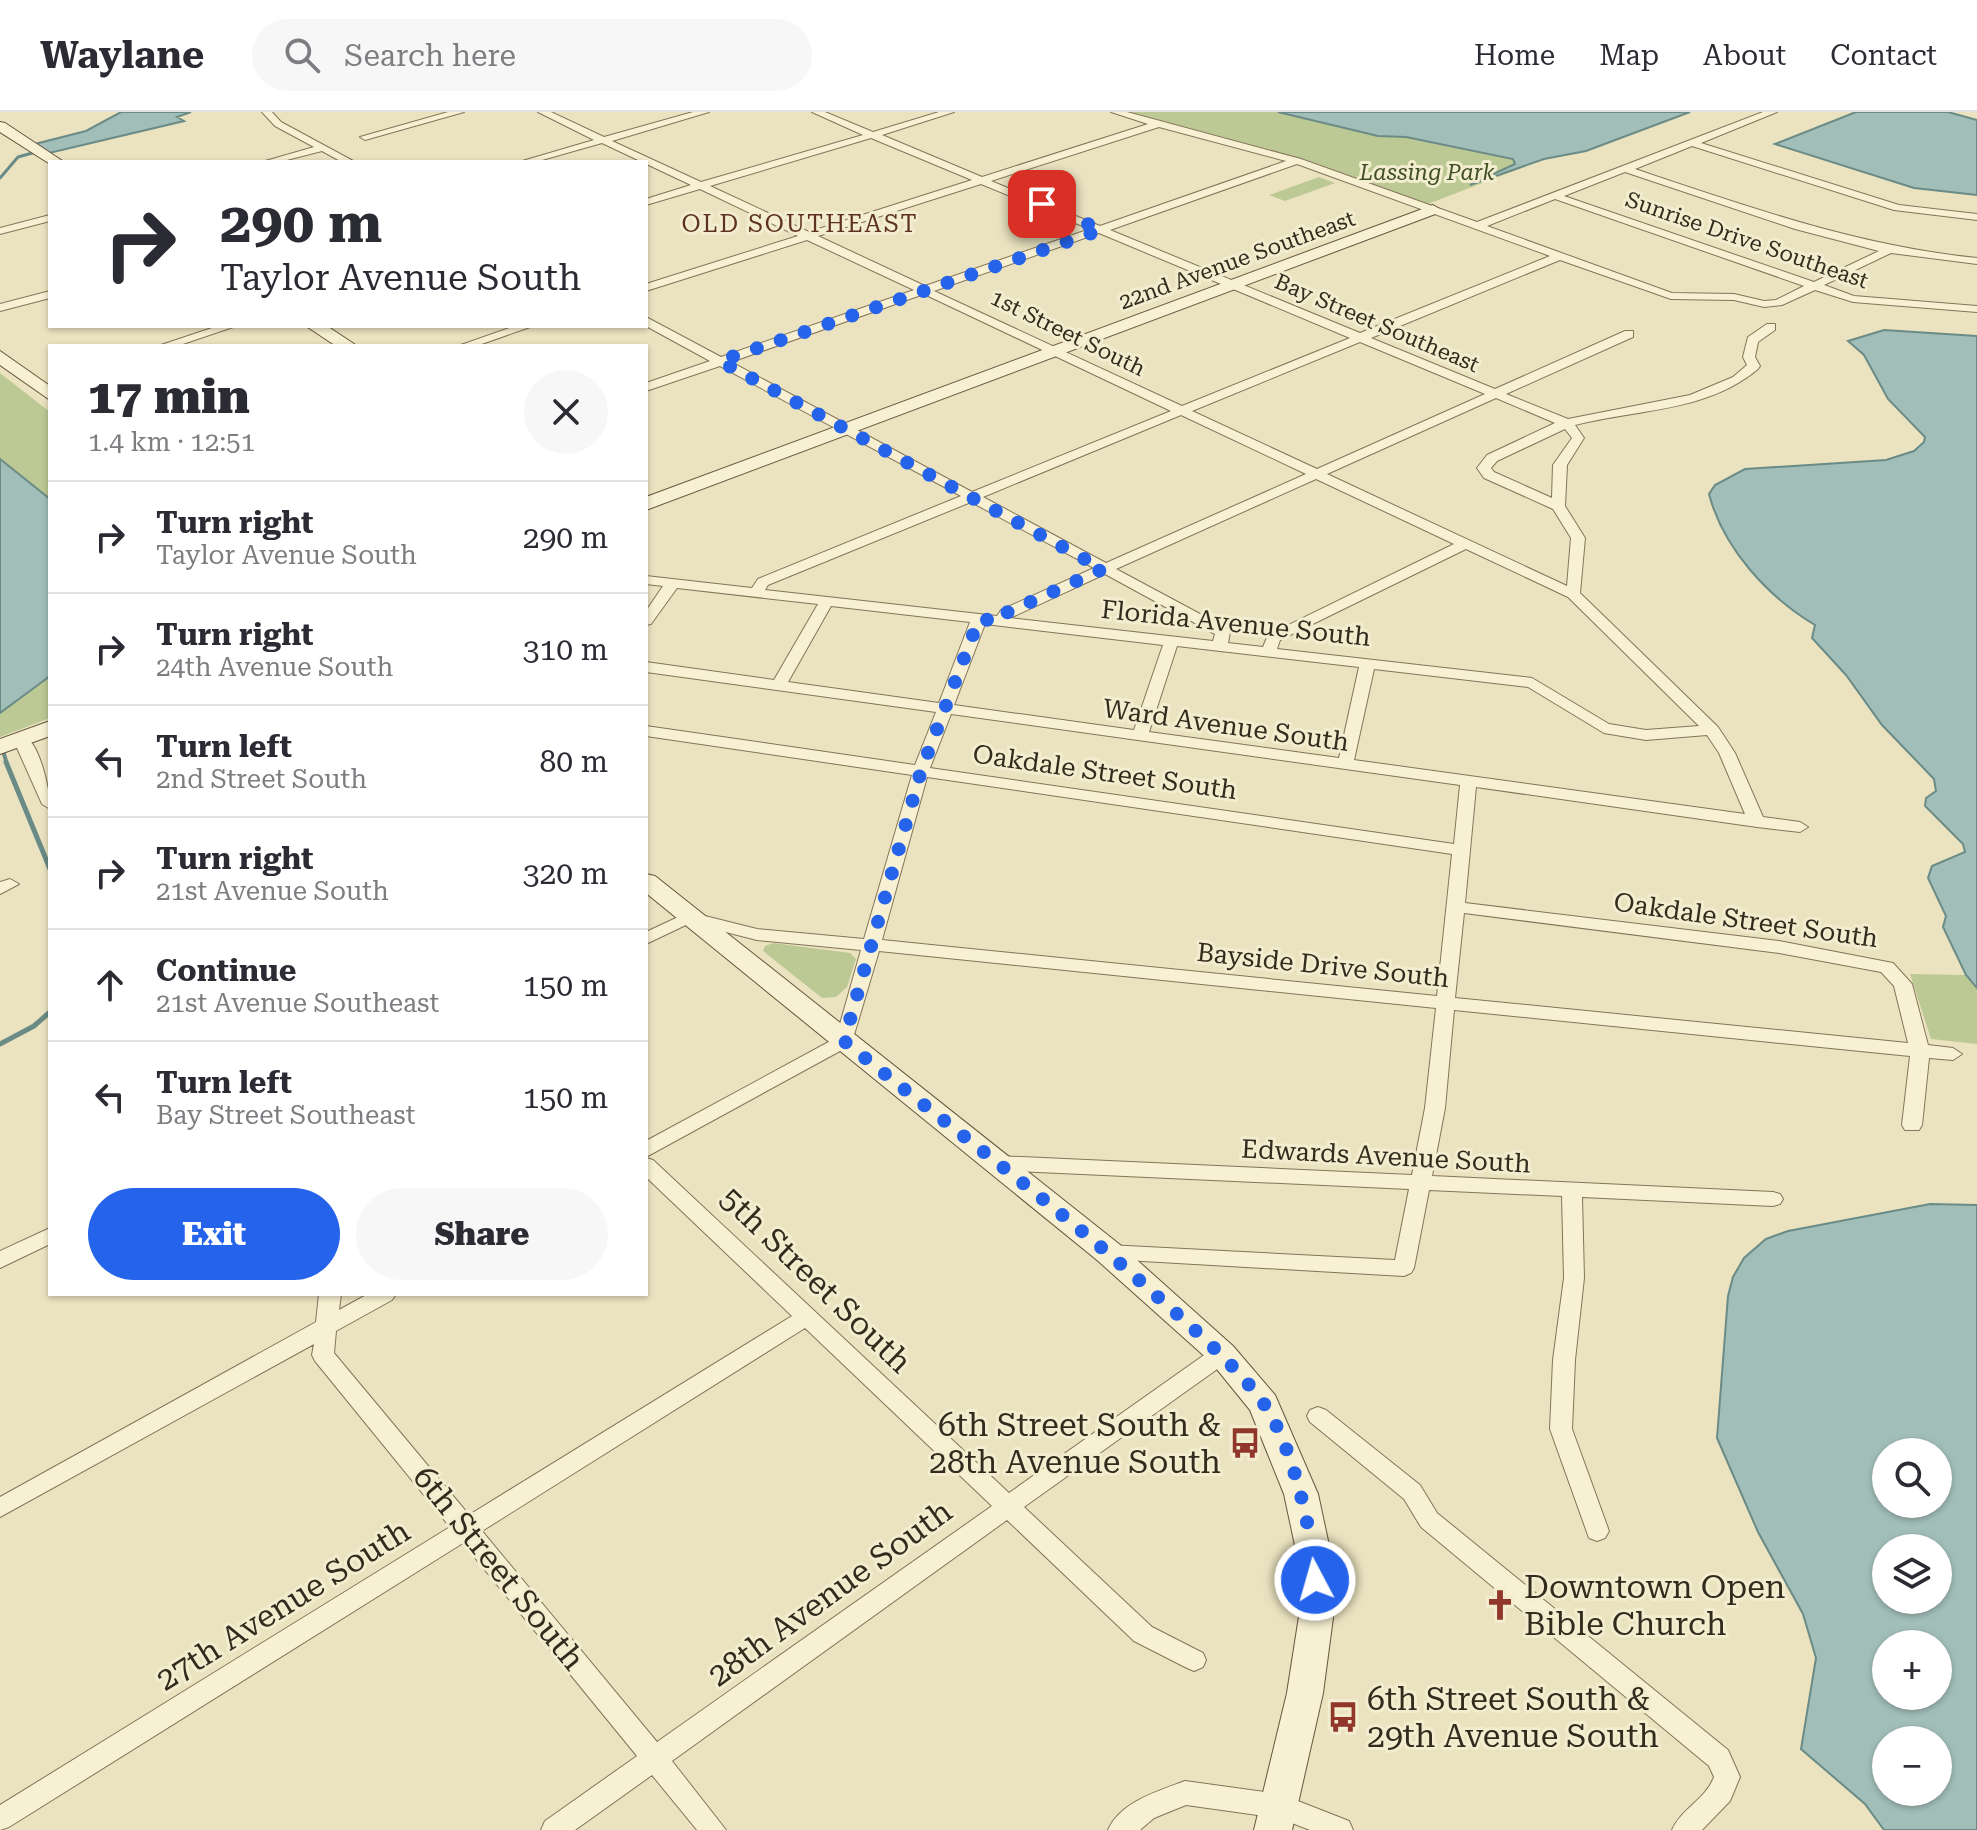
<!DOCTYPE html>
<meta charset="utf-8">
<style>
body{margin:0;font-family:"Roboto Serif",serif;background:#f7f7f7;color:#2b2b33;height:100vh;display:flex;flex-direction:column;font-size:30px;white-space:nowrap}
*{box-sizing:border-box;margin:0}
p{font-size:26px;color:#7c7c81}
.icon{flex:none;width:44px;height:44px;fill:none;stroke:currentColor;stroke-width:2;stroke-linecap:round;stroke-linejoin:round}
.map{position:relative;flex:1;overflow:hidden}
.details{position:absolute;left:48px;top:232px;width:600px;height:952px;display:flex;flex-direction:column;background:#fff;border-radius:0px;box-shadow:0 2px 6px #0004}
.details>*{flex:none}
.guide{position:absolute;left:48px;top:48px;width:600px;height:168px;border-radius:0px;box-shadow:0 2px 6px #0004;background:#fff;color:#2b2b33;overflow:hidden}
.buttons{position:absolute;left:1872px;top:1326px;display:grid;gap:16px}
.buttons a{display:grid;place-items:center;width:80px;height:80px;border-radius:50%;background:#fff;box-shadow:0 2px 6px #0004;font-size:40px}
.pin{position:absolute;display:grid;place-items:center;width:68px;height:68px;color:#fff;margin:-34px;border-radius:16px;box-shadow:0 4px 12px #0006}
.me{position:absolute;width:88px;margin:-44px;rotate:354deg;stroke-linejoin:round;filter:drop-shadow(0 0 6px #0008)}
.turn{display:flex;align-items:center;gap:28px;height:168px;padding:0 40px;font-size:36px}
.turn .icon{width:104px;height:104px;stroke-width:2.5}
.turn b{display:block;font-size:56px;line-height:68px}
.round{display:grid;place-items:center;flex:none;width:84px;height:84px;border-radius:42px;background:#f7f7f7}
.head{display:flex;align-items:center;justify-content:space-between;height:136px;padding:0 40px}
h1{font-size:48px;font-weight:800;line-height:60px}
.cta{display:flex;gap:16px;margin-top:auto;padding:16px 40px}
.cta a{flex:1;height:92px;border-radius:48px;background:#2563eb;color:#fff;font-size:32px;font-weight:800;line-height:92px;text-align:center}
.cta a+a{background:#f7f7f7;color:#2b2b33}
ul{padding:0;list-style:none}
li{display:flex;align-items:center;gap:24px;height:112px;padding:0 40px;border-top:2px solid #e1e1e2}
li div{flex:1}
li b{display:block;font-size:30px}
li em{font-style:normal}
header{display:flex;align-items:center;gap:48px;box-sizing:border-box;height:112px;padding:0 40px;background:#fff;border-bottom:2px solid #e1e1e2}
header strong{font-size:38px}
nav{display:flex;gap:44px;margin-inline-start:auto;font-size:28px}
.search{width:560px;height:72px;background:#f7f7f7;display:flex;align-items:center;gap:20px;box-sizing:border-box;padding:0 28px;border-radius:44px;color:#7c7c81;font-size:30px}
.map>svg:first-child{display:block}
.green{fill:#bdc994}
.water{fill:#a2beb9;stroke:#6a8b86;stroke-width:2;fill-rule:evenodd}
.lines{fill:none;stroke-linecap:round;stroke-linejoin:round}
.stream-far2{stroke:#6a8b86;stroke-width:3}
.stream-far1{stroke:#6a8b86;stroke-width:4}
.stream{stroke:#6a8b86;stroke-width:5}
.street-casing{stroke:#837459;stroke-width:2}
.secondary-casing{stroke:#65553c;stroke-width:2}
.street{fill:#f7f0d2;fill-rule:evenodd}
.secondary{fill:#f7f0d2;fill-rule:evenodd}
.route{stroke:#2563eb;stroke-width:14;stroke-dasharray:0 25.2}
.labels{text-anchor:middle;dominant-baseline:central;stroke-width:6;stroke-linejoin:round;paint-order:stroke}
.far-park-label{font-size:22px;font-style:italic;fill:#404f24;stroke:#f3edcf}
.far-street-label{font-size:22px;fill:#342a1d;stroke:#f3edcf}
.far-neighbourhood-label{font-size:24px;letter-spacing:2px;fill:#5e321e;stroke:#f3edcf}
.street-label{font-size:26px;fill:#342a1d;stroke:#f3edcf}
.near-street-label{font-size:32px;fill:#342a1d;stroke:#f3edcf}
.near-poi-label{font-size:32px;fill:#342a1d;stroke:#f3edcf;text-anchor:start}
</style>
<header>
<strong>Waylane</strong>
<div class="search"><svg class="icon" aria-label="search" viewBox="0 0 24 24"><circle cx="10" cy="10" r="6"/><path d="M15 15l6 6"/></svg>Search here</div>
<nav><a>Home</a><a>Map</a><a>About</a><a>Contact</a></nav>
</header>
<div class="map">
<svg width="1977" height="1718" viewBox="0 0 1977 1718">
<rect width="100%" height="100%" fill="#ebe3c0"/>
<!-- green -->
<path class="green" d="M1130,0H1278L1378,24L1406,25L1513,47L1542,48L1428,92L1307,48Z
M1319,65L1335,71L1285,89L1269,83Z
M0,261L50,300V606L0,625Z
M773,831L850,841L856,847L847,875L836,885L822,886L763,839L765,834Z
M1910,862L1966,863L1977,876V932L1931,927Z"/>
<!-- water -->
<path class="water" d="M121,0H191L177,5L184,9L45,42L31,33L86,19Z
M1278,0H1690L1586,39L1544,47L1470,73L1515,52L1513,47L1406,25L1378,24Z
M1856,0H1948L1977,8V83L1914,76L1775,32Z
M1884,218L1977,224V876L1966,863L1943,815L1946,804L1928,766L1932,754L1965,740L1963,732L1925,694L1926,686L1936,679L1934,667L1882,613L1846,563L1812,526L1815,513C1768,485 1723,436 1709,382L1715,373L1745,357L1886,348L1914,339L1924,330L1925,325L1888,287L1864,243L1848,229Z
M0,347L50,387V564L0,601Z
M1930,1092L1977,1093V1718H1884L1865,1692L1801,1637L1816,1546L1803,1502L1758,1420L1717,1326L1728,1184L1733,1165L1744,1146L1766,1127L1788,1119ZM1886,1340H1938V1392H1886ZM1886,1436H1938V1488H1886ZM1886,1532H1938V1584H1886ZM1886,1628H1938V1680H1886Z"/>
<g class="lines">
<!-- stream-far2 -->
<path class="stream-far2" d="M0,66L18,45L36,40"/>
<!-- stream-far1 -->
<path class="stream-far1" d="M0,629L7,652"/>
<!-- stream -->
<path class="stream" d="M6,650L50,757
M0,932L34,914L50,900"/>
<defs>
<path id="street" d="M262,0H272L281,10L355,50H342L322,39L279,50H262L314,35L275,14Z
M448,0H464L365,28L360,25Z
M538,0H551L604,25L693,0H709L612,29L701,70L863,23L812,0H825L873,20L939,0H954L882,23L982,65L1148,12L1111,0H1127L1301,47L1477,110L1763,0H1777L1701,31L1899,93L1977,102V108L1894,98L1692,34L1635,57C1748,95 1858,134 1977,146V152L1891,141L1824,173L1854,184L1977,194V200L1853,190L1815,178L1782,193L1764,195L1734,188L1671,187L1560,148L1371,226L1495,277L1625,219H1633V225L1506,282L1568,307L1690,283L1733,265L1747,253L1743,245L1748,225L1767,212H1775V218L1758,230L1755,245L1760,254L1758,257C1707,300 1638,297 1575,313L1584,326L1567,353L1565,394L1585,426L1580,481L1718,615L1735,641L1763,705L1800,710L1808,715L1800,720L1757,715L1476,675L1465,791L1779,829L1893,851L1912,872L1928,933L1953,936L1962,942L1953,948L1929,946L1922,1013L1919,1018H1905L1902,1013L1910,944L1454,898L1445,996L1432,1064L1773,1080L1780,1082L1783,1087L1780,1092L1773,1094L1582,1085L1584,1166L1575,1248L1572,1317L1609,1419L1605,1426L1597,1429L1589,1426L1550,1317L1553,1248L1564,1166L1562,1084L1429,1078L1414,1156L1411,1161L1404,1164L1108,1147L1101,1145L1098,1140L1101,1135L1108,1133L1395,1148L1409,1077L997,1058L990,1056L987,1051L990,1046L997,1044L1412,1063L1425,996L1436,896L879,839L851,933L646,1045V1029L836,926L861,838L757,828L690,811L646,832V820L689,800L757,817L864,827L912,663L646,624V614L915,653L936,600L646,560V550L774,568L818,492L677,476L651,512L646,513V499L663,474L646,472V464L752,476L758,467L961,384L720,254L646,279V271L710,249L646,214V205L721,245L914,178L807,128L646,179V172L798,124L700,77L646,93V87L691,73L602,31L535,50H519L594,28ZM1159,15L1286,49L1100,114L991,69ZM871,26L972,68L809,120L710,74ZM1297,52L1550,144L1360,221L1110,118ZM1625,60L1795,117L1879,139L1814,170L1564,84ZM981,72L1090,117L925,174L818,124ZM1555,87L1804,174L1776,188L1764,189L1734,182L1672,181L1487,114ZM1099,121L1350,226L1182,294L934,179ZM924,182L1171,299L972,380L731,250ZM1360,230L1485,282L1317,357L1192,299ZM1496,286L1555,311L1487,343L1477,356L1484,366L1553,397L1571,426L1567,474L1327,362ZM1181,303L1306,362L1106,451L983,385ZM1565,317L1572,326L1553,353L1552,386L1494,360L1491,356L1497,349ZM1316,367L1454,432L1268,523L1263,535L1228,531L1230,520L1228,517L1116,457ZM971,390L1094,456L1001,498L997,504L765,478L768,473ZM1466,437L1568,485L1699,614L1646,618L1609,612L1532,566L1277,537L1280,528ZM1105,462L1215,522L1213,529L1010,506ZM831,494L970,510L939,591L788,570ZM985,512L1163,533L1134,618L954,593ZM1177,534L1359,555L1339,646L1149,620ZM1374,557L1528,575L1604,621L1646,628L1707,623L1719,641L1745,702L1354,648ZM951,602L1460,673L1454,732L930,656ZM927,665L1452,742L1437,884L882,828ZM1464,801L1779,841L1881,860L1894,874L1908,931L1455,886Z
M50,103V109L0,122V116Z
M50,179V186L0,199V192Z
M218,214H236L177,234H158Z
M515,214H533L476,234H458Z
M21,622C40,628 50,679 50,697L42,692L13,627Z
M10,767L19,772L0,782V770Z
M646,1046L653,1048L1009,1381L1214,1236L1222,1234L1230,1236L1233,1242L1230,1248L1024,1395L1152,1515L1203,1541L1206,1548L1203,1555L1194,1559L1185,1555L1134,1529L1007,1408L672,1649L726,1718H697L652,1663L575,1718H541L545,1709L637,1644L463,1431L9,1715L0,1718V1693L450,1415L315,1249L312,1243L314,1232L0,1405V1385L316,1210L319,1182H341L339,1198L368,1182H396L392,1188L336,1219L334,1241L469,1403L792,1204L646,1065ZM805,1216L992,1394L657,1630L482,1419Z
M50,1116V1132L0,1156V1139Z
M1318,1295L1326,1298L1420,1373L1437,1401L1728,1638L1740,1665L1730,1689L1702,1718H1672C1681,1697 1706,1687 1714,1665L1709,1654L1421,1415L1404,1387L1310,1310L1307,1304L1310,1298Z
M1185,1669L1280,1682L1349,1709L1353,1718H1310L1279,1706L1186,1693L1154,1706L1140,1718H1108C1120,1690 1158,1679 1185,1669Z"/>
<path id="secondary" d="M0,10L5,11L64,50L50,52L0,20Z
M1433,93L1441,98L1438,101L646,398V385Z
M306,214H327L357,234H336Z
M0,239L50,274V288L0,253Z
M50,609V624L0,642V627Z
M646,762L655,764L1119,1132L1233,1234L1275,1283L1318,1382L1330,1438L1334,1498L1323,1581L1292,1718H1254L1287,1581L1300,1498L1296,1438L1284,1382L1250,1298L1211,1250L1097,1148L646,781Z"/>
</defs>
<!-- street casing -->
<use href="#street" class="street-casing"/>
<!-- secondary casing -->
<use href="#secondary" class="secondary-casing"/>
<!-- street -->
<use href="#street" class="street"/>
<!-- secondary -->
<use href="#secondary" class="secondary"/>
</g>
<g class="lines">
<!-- route -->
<path class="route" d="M1042,92L1101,118L720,249L1103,457L1006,501L1001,509L979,507L921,659L844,929C946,1012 1052,1090 1150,1178C1189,1213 1230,1247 1262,1289C1292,1331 1312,1417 1315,1468"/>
</g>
<!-- icons -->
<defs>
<symbol id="bus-bare" viewBox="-9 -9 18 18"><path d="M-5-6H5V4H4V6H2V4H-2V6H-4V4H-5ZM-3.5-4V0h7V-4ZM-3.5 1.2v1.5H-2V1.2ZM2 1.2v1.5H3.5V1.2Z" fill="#90362b" stroke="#f3edcf" stroke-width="2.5" paint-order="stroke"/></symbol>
<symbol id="church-bare" viewBox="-9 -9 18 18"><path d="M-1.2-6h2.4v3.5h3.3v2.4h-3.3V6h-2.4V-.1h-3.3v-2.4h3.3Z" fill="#90362b" stroke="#f3edcf" stroke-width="2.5" paint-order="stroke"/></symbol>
</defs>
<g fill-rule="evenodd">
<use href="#bus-bare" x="1223" y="1309" width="44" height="44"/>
<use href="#church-bare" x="1478" y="1471" width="44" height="44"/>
<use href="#bus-bare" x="1321" y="1583" width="44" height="44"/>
</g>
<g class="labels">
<!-- far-park labels -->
<g class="far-park-label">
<text x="1427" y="60">Lassing Park</text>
</g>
<!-- far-street labels -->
<g class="far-street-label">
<text transform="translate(1747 128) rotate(19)">Sunrise Drive Southeast</text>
<text transform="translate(1237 148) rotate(-20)">22nd Avenue Southeast</text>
<text transform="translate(1377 211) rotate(23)">Bay Street Southeast</text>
<text transform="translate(1068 221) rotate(26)">1st Street South</text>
</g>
<!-- far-neighbourhood labels -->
<g class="far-neighbourhood-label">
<text x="800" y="112">OLD SOUTHEAST</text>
</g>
<!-- street labels -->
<g class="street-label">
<text transform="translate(1236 511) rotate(6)">Florida Avenue South</text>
<text transform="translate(1226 613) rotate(8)">Ward Avenue South</text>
<text transform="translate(1105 660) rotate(8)">Oakdale Street South</text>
<text transform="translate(1746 808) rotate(8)">Oakdale Street South</text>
<text transform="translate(1323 853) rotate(6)">Bayside Drive South</text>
<text transform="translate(1386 1044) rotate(3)">Edwards Avenue South</text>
</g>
<!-- near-street labels -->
<g class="near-street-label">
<text transform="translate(816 1168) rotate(44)">5th Street South</text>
<text transform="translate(499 1456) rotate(51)">6th Street South</text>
<text transform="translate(830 1481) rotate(-36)">28th Avenue South</text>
<text transform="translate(283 1493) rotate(-32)">27th Avenue South</text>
</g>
<!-- near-poi labels -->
<g class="near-poi-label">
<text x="1221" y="1313" text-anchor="end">6th Street South &amp;<tspan x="1221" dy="37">28th Avenue South</tspan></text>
<text x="1524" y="1475">Downtown Open<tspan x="1524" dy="37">Bible Church</tspan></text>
<text x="1367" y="1587">6th Street South &amp;<tspan x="1367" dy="37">29th Avenue South</tspan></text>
</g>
</g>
</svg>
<div class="buttons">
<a><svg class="icon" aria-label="search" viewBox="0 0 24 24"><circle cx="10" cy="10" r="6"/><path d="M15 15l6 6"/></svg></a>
<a><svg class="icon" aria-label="layers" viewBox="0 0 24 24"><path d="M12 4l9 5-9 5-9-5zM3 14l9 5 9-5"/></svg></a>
<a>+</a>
<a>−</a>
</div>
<div class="pin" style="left:1042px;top:92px;background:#d93025"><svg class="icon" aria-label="arrive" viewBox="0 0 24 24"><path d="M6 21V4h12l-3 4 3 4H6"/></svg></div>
<svg class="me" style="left:1315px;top:1468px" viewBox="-20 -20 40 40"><circle r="17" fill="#2563eb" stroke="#fff" stroke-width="3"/><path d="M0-11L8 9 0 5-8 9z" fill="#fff"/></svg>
<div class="guide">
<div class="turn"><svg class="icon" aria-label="right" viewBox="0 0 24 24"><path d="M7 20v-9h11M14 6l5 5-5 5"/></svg><div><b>290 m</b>Taylor Avenue South</div></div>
</div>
<section class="details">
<div class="head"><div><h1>17 min</h1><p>1.4 km · 12:51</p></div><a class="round"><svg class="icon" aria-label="close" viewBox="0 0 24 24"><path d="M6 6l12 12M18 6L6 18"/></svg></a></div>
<ul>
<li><svg class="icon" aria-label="right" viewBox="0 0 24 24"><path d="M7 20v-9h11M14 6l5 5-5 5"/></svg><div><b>Turn right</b><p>Taylor Avenue South</p></div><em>290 m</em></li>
<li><svg class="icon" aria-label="right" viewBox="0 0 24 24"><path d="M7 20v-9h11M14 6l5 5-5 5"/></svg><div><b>Turn right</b><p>24th Avenue South</p></div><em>310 m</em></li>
<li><svg class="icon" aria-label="left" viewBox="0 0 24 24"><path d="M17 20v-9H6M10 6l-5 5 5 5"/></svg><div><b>Turn left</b><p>2nd Street South</p></div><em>80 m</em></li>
<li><svg class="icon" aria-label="right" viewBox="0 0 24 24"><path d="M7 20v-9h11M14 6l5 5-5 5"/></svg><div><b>Turn right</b><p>21st Avenue South</p></div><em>320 m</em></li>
<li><svg class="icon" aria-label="ahead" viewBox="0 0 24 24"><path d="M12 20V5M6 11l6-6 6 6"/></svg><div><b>Continue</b><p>21st Avenue Southeast</p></div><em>150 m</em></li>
<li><svg class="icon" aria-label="left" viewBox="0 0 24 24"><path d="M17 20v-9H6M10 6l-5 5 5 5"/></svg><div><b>Turn left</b><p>Bay Street Southeast</p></div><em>150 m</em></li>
</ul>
<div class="cta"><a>Exit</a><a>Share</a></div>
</section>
</div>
